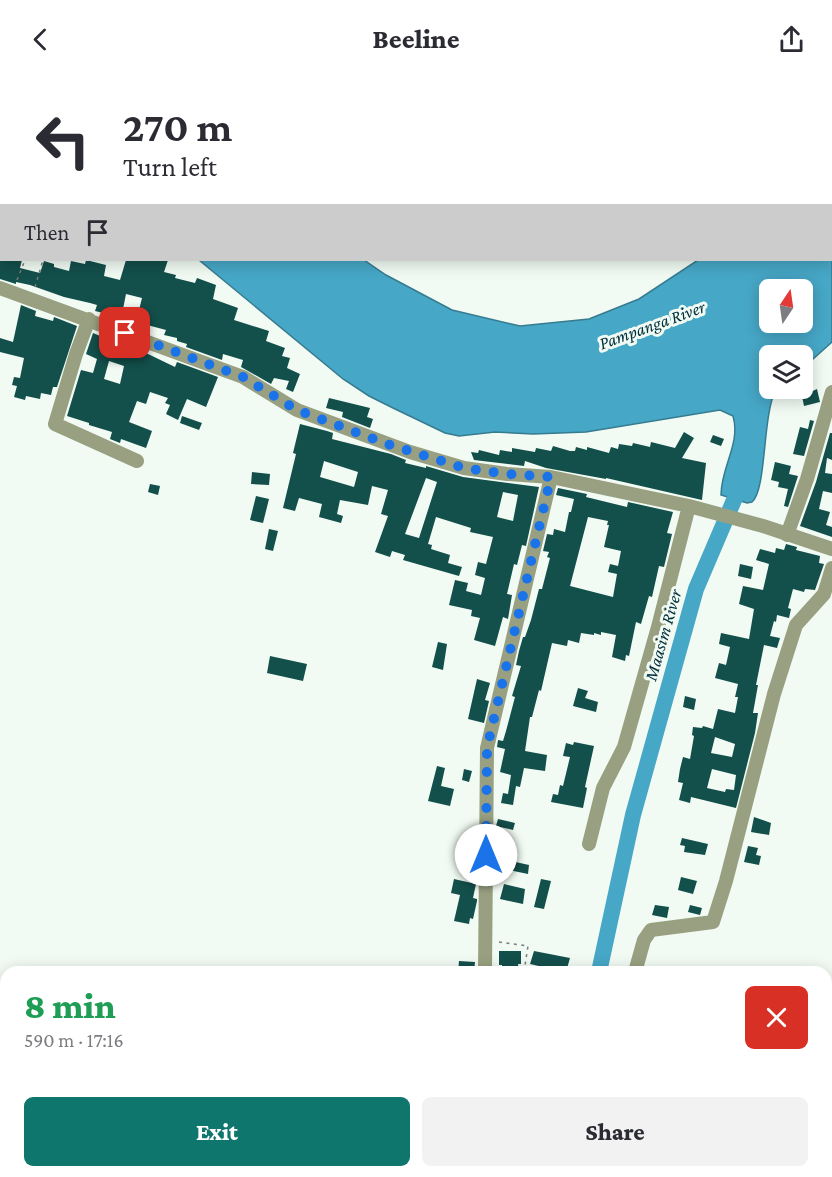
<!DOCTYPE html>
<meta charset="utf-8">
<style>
body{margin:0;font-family:"Crimson Pro",serif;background:#f2f2f3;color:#2b2b33;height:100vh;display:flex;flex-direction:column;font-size:22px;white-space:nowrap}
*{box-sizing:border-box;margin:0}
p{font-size:20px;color:#7c7c81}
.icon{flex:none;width:33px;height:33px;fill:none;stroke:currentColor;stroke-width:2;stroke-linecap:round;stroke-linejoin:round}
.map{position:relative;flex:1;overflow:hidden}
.sheet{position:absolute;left:0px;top:888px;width:832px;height:212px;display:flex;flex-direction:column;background:#fff;border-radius:18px 18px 0 0;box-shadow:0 3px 15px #0003}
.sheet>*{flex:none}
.top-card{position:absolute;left:0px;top:0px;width:832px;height:183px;box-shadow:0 3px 15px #0003;background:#fff;color:#2b2b33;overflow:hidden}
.needle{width:39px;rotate:13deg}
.buttons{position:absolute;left:759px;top:201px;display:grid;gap:12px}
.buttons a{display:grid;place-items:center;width:54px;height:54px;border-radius:9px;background:#fff;box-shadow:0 3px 15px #0003;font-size:30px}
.pin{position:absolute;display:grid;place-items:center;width:51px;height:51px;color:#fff;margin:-26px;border-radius:12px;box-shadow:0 3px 9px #0006}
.me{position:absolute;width:66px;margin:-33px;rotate:0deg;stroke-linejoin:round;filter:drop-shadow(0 0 4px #0008)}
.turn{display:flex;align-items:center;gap:21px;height:126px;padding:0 24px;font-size:27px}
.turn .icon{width:78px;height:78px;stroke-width:2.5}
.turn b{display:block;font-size:42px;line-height:51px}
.then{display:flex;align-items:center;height:57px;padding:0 24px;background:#0003;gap:12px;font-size:22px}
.round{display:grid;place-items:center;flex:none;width:63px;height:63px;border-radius:9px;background:#f2f2f3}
.headline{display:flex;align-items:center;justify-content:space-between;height:102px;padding:0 24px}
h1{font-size:36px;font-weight:800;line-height:45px;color:#1e9e55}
.button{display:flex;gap:12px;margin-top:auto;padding:12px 24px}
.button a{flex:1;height:69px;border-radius:9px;background:#0f766e;color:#fff;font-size:24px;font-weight:800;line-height:69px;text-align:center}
.button a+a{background:#f2f2f3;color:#2b2b33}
header{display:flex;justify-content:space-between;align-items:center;height:78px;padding:0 24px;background:#fff;font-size:27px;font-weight:800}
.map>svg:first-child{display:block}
.water{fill:#46a7c6;stroke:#367b8f;stroke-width:1.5;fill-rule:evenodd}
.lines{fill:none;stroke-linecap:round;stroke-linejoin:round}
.river{stroke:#46a7c6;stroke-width:16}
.building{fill:#134f4b;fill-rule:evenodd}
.path{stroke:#777d78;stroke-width:1.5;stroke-dasharray:3 4.5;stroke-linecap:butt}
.minor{stroke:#99a081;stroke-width:14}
.route{stroke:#1a73e8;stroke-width:10;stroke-dasharray:0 18}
.labels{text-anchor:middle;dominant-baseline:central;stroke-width:6;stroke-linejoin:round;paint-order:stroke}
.water-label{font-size:18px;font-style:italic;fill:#02303d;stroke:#f1fbf3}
</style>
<header><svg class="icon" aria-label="back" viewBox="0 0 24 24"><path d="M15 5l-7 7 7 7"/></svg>Beeline<svg class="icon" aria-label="share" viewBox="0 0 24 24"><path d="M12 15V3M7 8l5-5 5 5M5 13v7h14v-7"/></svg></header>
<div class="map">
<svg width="832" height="1099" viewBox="0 0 832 1099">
<rect width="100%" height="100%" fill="#f1fbf3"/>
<!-- water -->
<path class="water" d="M0,0H132L134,1L2,2L1,76Z
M832,40V264L803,290L802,278H770V310L776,311C762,338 767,411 752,424L747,425L721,417C721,389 741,365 733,338L720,332L586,354L533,356L495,354L459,358L445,355L393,330L369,318L343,301L199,182H364L386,197L452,232L520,248L589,241L639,221L698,182H831ZM770,212H802V244H770Z"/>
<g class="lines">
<!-- river -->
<path class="river" d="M599,894L633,737L696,511L743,401
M632,1094L636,1099"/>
</g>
<!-- building -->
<path class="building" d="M0,182H22L20,190L40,195L44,183L54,186V189L69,193L71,183L85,186L86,182L106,187L104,198L120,202L126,182H168L164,194L176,197L175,200L195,205L197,200L216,207L213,221L238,230L234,242L269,253L266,263L285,270L282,278L290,280L287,290L300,296L293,314L286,311L289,303L274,300L271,306L241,289L243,282L223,276L222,282L186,269L187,266L177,263V260L164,257L166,252L136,244L142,220L126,216L123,231L113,229L111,237L95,233L97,227L90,225L64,219L30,207L16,204V206L0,201Z
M21,227L36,233L35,238L53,243L54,239L77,248L57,309H53L51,317L41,315L40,321L26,318L25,322L14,319L17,308L12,307L14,299L20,300L24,280L0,274V260L13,264Z
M93,255L105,260L104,261L146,273V275L175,289L177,284L218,299L206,329L187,321L178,342L166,336L170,327L165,325L168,320L150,314L146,326L137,323L129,344L152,353L146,370L121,361L120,365L110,361L112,354L89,347V345L67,338L81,292L93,295L97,281L86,276ZM109,283L124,288L120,306L104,301Z
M817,311L820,324L804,328L802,318Z
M329,320L370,330L367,339L373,341L370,350L342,339L343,334L326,330Z
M182,338L202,345L199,352L180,345Z
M810,342L814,343L804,378L793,376L800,349L808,351Z
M300,346L327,353L333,355L332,361L391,376L406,382L405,385L426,390V388L463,399L539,409L526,468L522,467L517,487L514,486L507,516L512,517L508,541L503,539L495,568L474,562L480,540L471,538L472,532L449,527L455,502L468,505L466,513L481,517L485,500L475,497L478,484L486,486L493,459L470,454L471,450L436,439L428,466L432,467L431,471L450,477L448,485L462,489L459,498L403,482L405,477L392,473L390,479L375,474L388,438L381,436L388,412L372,408L368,427L340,422L337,436L343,438L341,445L319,439L322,426L299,420L295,433L283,430L296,376L293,375ZM324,383L358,394L354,409L320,399ZM426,400L437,404L419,460L405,456ZM503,414L518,417L513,443L497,439Z
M684,354L694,360L682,380L706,385L702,422L606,400V401L546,390L525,383L524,388L474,382L471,374L478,375L479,372L499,377L500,372L512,374V370L535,374L536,370L551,373L553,368L570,373H575L576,369L587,372V369L609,375L611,369L618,371L619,366L632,368L633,365L650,369L651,364L675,370Z
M830,355H832V382L827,380L825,395L832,396V415L823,413L819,431L830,434L826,447L832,449V459L800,448L816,404Z
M713,357L724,361L721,368L710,364Z
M775,384L791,388L789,396L798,398L788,429L784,428L788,411L778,409L779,404L771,402Z
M252,394L270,396L269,407L251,406Z
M150,406L160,408L158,417L148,414Z
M558,410L587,416L586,419L627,429L628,424L673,434L667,455L672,456L664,489L659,488L652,519L649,518L641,546L636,544L629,578L626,577L625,583L612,579L616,557L601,554V557L594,555V557L581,555L579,565L568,562L567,568L552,565L541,613L539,612L532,639H530L525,673L547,677L545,693L524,690L520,709L516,708L513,727L501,725L503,715L508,716L511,697L500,694L505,671L497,669L498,662L503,663L506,653L515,619L512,618L521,588L516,587L519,573L523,559H525L531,542L539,511H542L550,480L547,479L549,474L543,473L547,456L553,457L554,451L565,454L569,434H571L574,421L556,417ZM588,439L608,443L607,447H609L604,469L621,473L618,488L610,486L608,494L617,496L613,519L570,508Z
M256,418L269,421L263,445L250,442Z
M269,451L278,453L273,473L265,471Z
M786,466L797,469L796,472L820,478L819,485L824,486L815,512L805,511L804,514L793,511L788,530L791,531L789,540L777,537L776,544L774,543L770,558L780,560L777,570L764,567L756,607H758L753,635H758L755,655L736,730L691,719L690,725L679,722L683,705L678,704L680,691L683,679L690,681L694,658L692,657L693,649L702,650L703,648L713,651L718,631L735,635L738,619H735L738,606L715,600L719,585L726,587L730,569L719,566L721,555L749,561L754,531L739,526L743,508L763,512L769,486L756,482L760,471L775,475L776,470L784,472ZM715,659L735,666L732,679L711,675ZM712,691L736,697L734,712L726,711L725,714L707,710Z
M740,486L753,489L751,501L738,498Z
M438,564L447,566L443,592L432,589Z
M270,578L307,586L303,603L267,595Z
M477,601L490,605L485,622L489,623L484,645L468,641Z
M578,610L588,613L585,620L598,624L596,634L573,628Z
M685,618L696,621L694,632L683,629Z
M574,664L594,668L585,709L587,710L583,730L551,724L553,716L558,717L560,707L563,708L570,679L563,678L566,665L573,667Z
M437,688L445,690L441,708L454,711L450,728L428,723Z
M464,691L472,693L469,704L462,702Z
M754,739L771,745L769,757L751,754Z
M498,741L515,745L513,752L496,748Z
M682,760L708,766L705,777L684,774L685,768L680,767Z
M748,768L758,770L756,777L761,778L759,787L744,784Z
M511,783L529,787L528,796L509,792Z
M681,799L697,803L693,816L678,812Z
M454,801L476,806L473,820L477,821V823L473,841L470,840L469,846L454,843L460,817L451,815Z
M541,801L551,803L544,831L534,829Z
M504,806L525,811L523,826L500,821Z
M655,827L669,829L667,840L652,837Z
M690,827L702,830L700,837L688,834Z
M499,873H521V886H518L519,894H502V887H499Z
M534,873L570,880L566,894H542L543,889L530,886Z
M459,883L475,884L474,894H458Z"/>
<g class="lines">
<!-- path -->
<path class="path" d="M51,182H93
M17,202L25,182
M35,209L43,182
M499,864L528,868L524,894
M608,1094L619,1095"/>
<!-- minor -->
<path class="minor" d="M0,210L243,299L297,332L410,374L464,390L507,396L551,399L689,428L763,448L832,471
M89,241L76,276L55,346L137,383
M787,457L807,401L832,314
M589,766L603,710L624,669L658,549L689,428
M485,894L487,670L551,399
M635,894L644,862L651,852L713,844L726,803L774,616L796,547L824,516L832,490
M517,1094L519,1099
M683,1094L686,1099"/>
</g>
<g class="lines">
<!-- route -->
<path class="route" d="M125,255L243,299L297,332L387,366L464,390L507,396L551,399L487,670L486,777"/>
</g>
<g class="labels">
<!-- water labels -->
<g class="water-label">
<text transform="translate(652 247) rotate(-20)">Pampanga River</text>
<text transform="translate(663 557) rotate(-74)">Maasim River</text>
</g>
</g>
</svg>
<div class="buttons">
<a><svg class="needle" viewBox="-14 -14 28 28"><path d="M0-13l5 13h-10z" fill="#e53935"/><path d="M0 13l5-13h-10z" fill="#7c7c81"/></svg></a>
<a><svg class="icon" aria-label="layers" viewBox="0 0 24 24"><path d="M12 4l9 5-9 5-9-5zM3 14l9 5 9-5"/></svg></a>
</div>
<div class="pin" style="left:125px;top:255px;background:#d93025"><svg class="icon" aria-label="arrive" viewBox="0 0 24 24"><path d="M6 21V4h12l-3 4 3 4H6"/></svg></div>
<svg class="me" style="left:486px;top:777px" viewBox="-20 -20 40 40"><circle r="19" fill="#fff"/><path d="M0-13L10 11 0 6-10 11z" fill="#1a73e8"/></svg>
<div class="top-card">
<div class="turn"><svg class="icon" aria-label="left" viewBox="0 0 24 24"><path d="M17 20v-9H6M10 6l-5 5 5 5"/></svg><div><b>270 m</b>Turn left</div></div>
<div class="then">Then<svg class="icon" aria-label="arrive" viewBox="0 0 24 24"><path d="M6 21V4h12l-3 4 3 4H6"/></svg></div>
</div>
<section class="sheet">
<div class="headline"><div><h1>8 min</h1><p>590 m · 17:16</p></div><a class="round" style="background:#d93025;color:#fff"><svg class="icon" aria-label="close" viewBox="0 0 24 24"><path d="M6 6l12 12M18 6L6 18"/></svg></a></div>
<div class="button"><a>Exit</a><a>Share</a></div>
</section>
</div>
